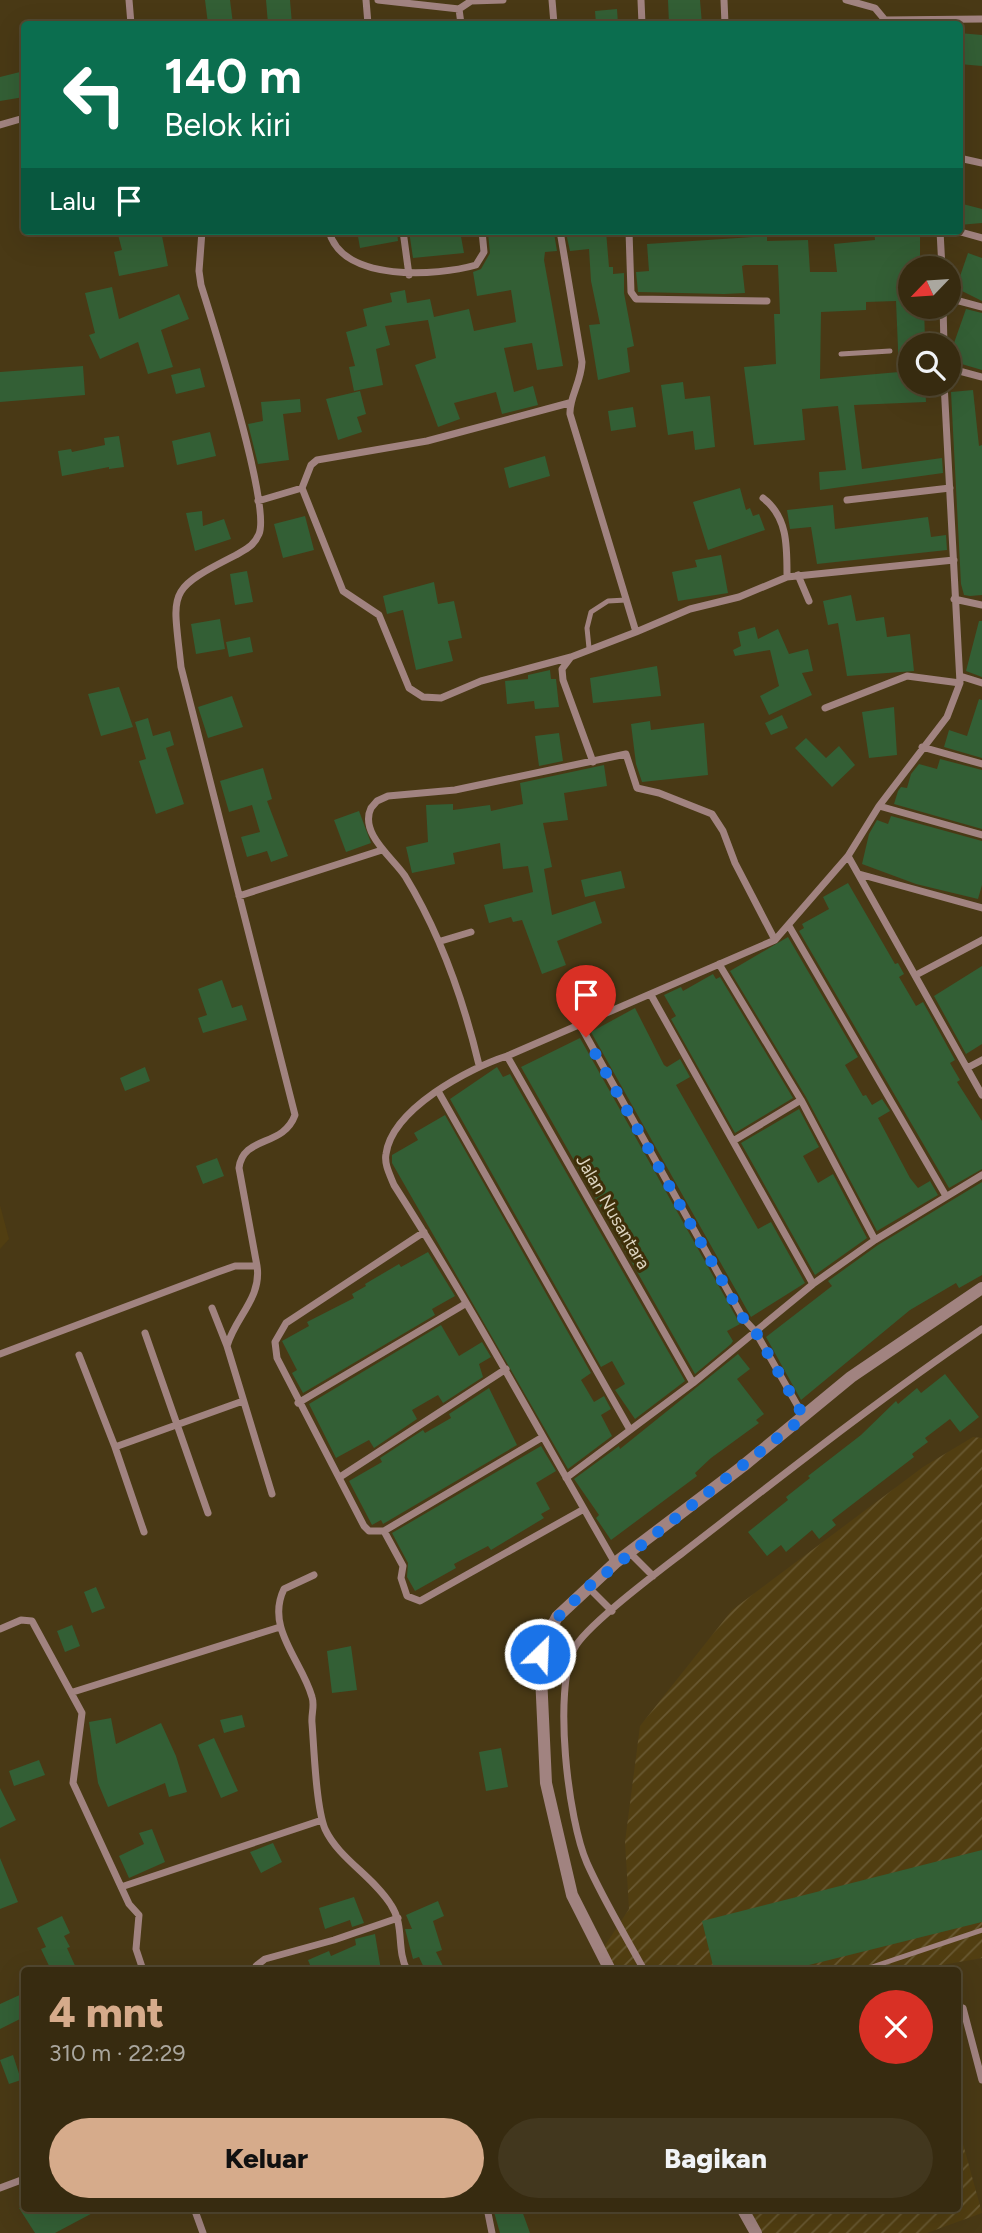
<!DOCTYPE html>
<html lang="id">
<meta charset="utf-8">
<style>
body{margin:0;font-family:Figtree,sans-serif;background:#42371e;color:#f1f3f6;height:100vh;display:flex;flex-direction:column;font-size:26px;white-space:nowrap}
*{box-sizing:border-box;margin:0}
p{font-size:23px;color:#aaa79f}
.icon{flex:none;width:38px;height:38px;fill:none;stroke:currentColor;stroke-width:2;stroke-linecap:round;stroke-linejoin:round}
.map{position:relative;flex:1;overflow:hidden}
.panel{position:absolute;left:21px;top:1967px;width:940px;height:245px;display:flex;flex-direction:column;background:#372b10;border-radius:7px;box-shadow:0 7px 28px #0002,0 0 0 2px #514730}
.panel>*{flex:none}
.guide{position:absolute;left:21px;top:21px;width:942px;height:214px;border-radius:7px;box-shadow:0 7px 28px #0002,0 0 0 2px #514730;background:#0b6e4f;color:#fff;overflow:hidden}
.needle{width:46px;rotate:245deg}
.tools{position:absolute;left:898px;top:256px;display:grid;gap:14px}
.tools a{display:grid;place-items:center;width:63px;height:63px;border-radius:50%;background:#372b10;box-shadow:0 7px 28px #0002,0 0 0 2px #514730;font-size:35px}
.pin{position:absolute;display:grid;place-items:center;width:60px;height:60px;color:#fff;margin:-72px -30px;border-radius:50% 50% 50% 0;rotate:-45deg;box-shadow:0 0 7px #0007}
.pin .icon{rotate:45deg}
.me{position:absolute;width:77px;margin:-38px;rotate:24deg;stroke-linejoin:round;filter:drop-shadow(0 0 5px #0008)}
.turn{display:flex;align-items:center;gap:24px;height:147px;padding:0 28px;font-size:32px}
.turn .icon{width:91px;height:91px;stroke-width:2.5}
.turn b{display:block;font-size:49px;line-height:60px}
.then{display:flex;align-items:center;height:66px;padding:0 28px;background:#0003;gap:14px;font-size:26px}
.round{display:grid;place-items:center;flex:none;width:74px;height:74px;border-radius:37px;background:#42371e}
.head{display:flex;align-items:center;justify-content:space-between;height:119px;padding:0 28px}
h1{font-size:42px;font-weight:800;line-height:52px;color:#d6ab8b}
.primary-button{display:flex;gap:14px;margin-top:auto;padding:14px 28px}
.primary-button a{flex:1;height:80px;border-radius:42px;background:#d6ab8b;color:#111;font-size:28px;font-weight:800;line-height:80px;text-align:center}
.primary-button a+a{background:#42371e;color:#f1f3f6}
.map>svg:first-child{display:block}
.built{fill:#513e11}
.industrial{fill:url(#industrial-furrows)}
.building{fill:#335f35;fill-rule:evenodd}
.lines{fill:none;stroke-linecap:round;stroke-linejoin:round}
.service{stroke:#a18380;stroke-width:5}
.minor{stroke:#a18380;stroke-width:7}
.tertiary{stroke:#a18380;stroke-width:12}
.route{stroke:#1a73e8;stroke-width:12;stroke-dasharray:0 21.6}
.labels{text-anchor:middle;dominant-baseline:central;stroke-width:6;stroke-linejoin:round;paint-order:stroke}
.street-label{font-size:18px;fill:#dcd3bf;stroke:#3e2f09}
</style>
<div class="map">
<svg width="982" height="2233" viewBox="0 0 982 2233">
<defs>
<pattern id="industrial-furrows" width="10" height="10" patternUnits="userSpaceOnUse" patternTransform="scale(1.75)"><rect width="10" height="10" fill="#513e11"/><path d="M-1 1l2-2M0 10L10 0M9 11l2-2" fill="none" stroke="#695932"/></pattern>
</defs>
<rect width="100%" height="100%" fill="#493915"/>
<!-- built -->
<path class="built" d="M0,1205L9,1239L0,1249Z"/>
<!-- industrial -->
<path class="industrial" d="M973,1437L982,1438V1958L914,1970H617L604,1947L629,1909L625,1842L640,1726L732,1610L923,1467Z
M957,2122L982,2213L927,2233H763L749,2209L957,2208Z"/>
<!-- building -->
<path class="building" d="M205,0H230L233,24H208Z
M266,0H290L292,24H268Z
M668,0H700L702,24H669Z
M617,9L618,24H596L595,11Z
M959,33L982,35V66L959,64Z
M24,71V97L0,101V77Z
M959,203L982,209V223L959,225Z
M117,231H161L168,266L119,276L114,252L122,250Z
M357,231H397L398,241L360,248Z
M409,231H460L464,253L413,258Z
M500,231L554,233L557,251L545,252L544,260L563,366L537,370L532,343L504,348L514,392L533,386L538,405L502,414L496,392L454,403L460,419L438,427L415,365L436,358L428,320L385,326L390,345L376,349L383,385L354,391L349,367L355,366L346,332L367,326L363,309L392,302L390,293L405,290L407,303L430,299L434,317L469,309L474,331L516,322L511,290L477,296L473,272L481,269L490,253L488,233Z
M606,231L609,267H613V274L624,273V293L634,346L627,348L630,372L598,380L589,325L600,324L591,281L589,249L570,251L566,233Z
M874,231H905L920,236V262H910V306H924L925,341H910V383H925L926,402L854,405L862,469L942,458L943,473L820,490L819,472L846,470L838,406L802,409L805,440L754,445L744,367L776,364L774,314H780L778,265H745L742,266L745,293L724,294L638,292L636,272L649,271L647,244L767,236V241L808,240L810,272H837L834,244L875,240ZM896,301L899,372L820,379L821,312L866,310V302Z
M968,253L982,258V301L956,288Z
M112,287L119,319L179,294L189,319L161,330L173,367L148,374L138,342L100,359L89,335L95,333L85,293Z
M966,309L982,313V370L948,360Z
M83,366L85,395L0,402V372Z
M200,368L205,387L176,394L171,375Z
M683,382L685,399L710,396L715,447L695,450L693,431L668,435L661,385Z
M973,390L979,446L982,445V595L970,596L964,595L961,584L951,392Z
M360,391L366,414L357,417L362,432L338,440L326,399Z
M300,399L301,412L283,414L289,460L258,464L248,424L263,421L261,402Z
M633,407L636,427L611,431L608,411Z
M210,432L216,456L177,465L172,441Z
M119,436L124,467L109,469V467L62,476L58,451L71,449L72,452L105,445L104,438Z
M545,456L550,476L509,488L504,468Z
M740,488L746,510L750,508L753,516L759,514L765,530L708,550L693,502Z
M833,505L835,529L928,517L931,537L946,535L947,550L817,564L811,527L790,529L787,510Z
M202,511L203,526L224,519L231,539L195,551L186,513Z
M305,516L314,550L283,558L274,524Z
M721,555L728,593L678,601L672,572L697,567L695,560Z
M247,571L253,602L235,605L230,574Z
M434,582L438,604L454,601L462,638L448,641L453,661L416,670L403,610L387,614L383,596Z
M851,595L856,621L884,617L887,637L910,634L914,671L847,676L838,623L828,625L823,601Z
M220,619L225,649L196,654L191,624Z
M979,621H982V677L966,671Z
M755,627L758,639L778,629L789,654L808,649L813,671L802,673L812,695L769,715L760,696L779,686L770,650L735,656L733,650L741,646L738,632Z
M250,637L253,652L229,657L226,642Z
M657,666L661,696L593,703L590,678Z
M550,670L551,679H556L559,707L535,709L534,701L507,704L505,681L528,679V675Z
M119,687L133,727L101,736L88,694Z
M232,696L243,727L208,738L198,707Z
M979,699L982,700V758L944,747L949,730L967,736Z
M894,707L897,755L869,758L862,712Z
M782,715L788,728L771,735L765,723Z
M148,718L153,736L170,731L174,745L166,748L184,804L156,814L139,761L146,759L135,722Z
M650,721L651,730L704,723L708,775L642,782L636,764L631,724Z
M559,733L563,761L539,766L535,736Z
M806,738L826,758L839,746L855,765L832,787L795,748Z
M940,759L982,770V829L894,804L898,791L901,787L907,788L911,774L919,764L937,769Z
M604,765L607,786L564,793L568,820L543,823L552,867L544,869L552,915L595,901L602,923L557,941L566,965L542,974L522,920L513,922L511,917L489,923L484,905L533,892L528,866L503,869L500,843L453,853L455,864L412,873L406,847L428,842L426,805L453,804V810L490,805L491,811L523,804L520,783Z
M263,768L272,799L267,801L288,856L271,862L267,851L247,857L241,837L260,832L252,805L229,812L220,781Z
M359,811L371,843L346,852L334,820Z
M891,816L982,841V885L978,899L916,884L862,864L869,834L877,820L888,824Z
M621,871L625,888L585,897L581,880Z
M848,883L895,964L898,963L904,974L899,977L916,1006L923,1002L955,1060L950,1063L960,1080L957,1082L982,1121V1169L949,1188L799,931L804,928L802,924L829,909L823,897Z
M788,937L858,1057L845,1065L863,1096L866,1095L872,1105L882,1099L890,1111L878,1118L910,1178L918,1188L930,1181L938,1195L877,1231L806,1097L730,971Z
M982,966V1044L966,1054L934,996Z
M713,974L716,979L720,977L793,1098L735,1133L671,1019L676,1016L664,995L681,987L683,991Z
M222,980L232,1008L242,1005L247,1020L203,1033L198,1018L207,1015L198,989Z
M635,1008L664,1065L667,1067L680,1059L690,1077L676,1085L758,1229L771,1222L805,1283L751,1317L591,1032Z
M580,1038L740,1324L727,1331L733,1341L731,1344L695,1374L521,1067Z
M145,1067L150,1081L125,1091L120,1078Z
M497,1067L503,1077L510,1074L685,1381L635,1419L615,1390L625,1384L612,1361L601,1367L450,1099Z
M799,1109L819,1147L803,1156L818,1183L833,1174L867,1238L815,1275L741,1143Z
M445,1115L591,1373L581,1380L594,1402L604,1396L611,1409L601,1415L612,1436L568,1469L392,1163V1155L418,1140L414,1133Z
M217,1158L224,1176L203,1184L196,1166Z
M982,1182V1275L959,1288L956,1283L910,1310L801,1400L766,1337L832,1286L828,1281L878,1245Z
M428,1252L455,1296L432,1309L435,1315L303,1393L292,1373L297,1370L282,1341L309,1326L307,1322L354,1298L352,1294L366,1286L365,1284L399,1264L401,1267Z
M441,1325L459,1356L482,1342L491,1357L479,1364L483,1377L443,1403L438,1395L412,1410L417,1419L374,1448L369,1440L336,1458L309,1404Z
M738,1354L750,1369L737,1379L764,1414L756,1420L759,1423L711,1458L695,1473L697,1476L611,1540L596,1518L599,1515L574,1479L619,1446L620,1449Z
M945,1374L979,1417L960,1432L950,1419L925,1438L928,1442L912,1454L914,1457L832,1520L836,1525L819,1539L812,1530L786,1552L781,1545L767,1556L748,1532L788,1500L786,1497L810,1478L808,1476L861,1435L896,1401L898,1404L917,1388L921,1393Z
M489,1388L517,1445L383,1524L381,1520L372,1525L349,1481L382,1462L380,1458L423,1430L425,1433L451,1418L449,1414Z
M541,1446L556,1471L536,1483L550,1509L541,1514L544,1518L491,1550L488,1546L454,1564L456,1568L415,1591L407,1577L408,1563L392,1533Z
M96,1587L105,1608L92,1613L84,1592Z
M72,1625L80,1646L65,1652L57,1631Z
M351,1646L357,1690L332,1693L327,1651Z
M242,1715L245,1727L224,1733L220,1720Z
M111,1718L116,1744L161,1723L176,1756L187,1792L169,1797L165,1783L108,1807L98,1783L89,1722Z
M214,1738L238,1791L221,1798L198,1745Z
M501,1748L508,1787L486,1791L479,1752Z
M39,1760L45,1775L14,1786L9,1771Z
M0,1788L16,1820L0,1828Z
M152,1829L165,1862L129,1878L119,1856L144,1844L139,1833Z
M273,1843L282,1862L261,1873L250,1852Z
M982,1850V1922L789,1970H714L702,1921Z
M0,1858L18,1902L0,1909Z
M354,1897L364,1923L352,1927L350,1920L325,1929L319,1908Z
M438,1901L444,1916L433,1921L442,1950L436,1952L445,1970H425L419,1957L413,1959L405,1929H412L406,1915Z
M62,1916L70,1933L64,1936L70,1947L67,1948L77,1970H51L41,1949L46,1947L37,1928Z
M375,1934L381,1970H299L310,1965L308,1960L329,1951L331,1956L356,1945L355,1939Z
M24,1993V2017L0,2029V2004Z
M13,2055L21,2080L9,2084L0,2060Z
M19,2208H102L55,2233H35Z
M502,2208H521L530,2233H500L494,2212Z"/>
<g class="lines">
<!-- service -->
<path class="service" d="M841,354L890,351
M589,648L587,628L591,612L608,601L626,600
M863,1970L982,1930"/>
<!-- minor -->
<path class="minor" d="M129,0L131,24
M366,0L368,24
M378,0L459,9
M552,0L554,24
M641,0L642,24
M724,0L725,24
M846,0L875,8L885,20L884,24
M885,20L982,19
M461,24L459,9L471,1L503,0
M0,125L24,118
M959,158L982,163
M329,231C342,283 438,276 476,265L484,252L482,231
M403,231L409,275
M560,231L582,362C581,383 569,398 570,414L636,632L690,609L739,597L787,577L954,560
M629,231L631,292L636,299L767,301
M940,231L942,268
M957,231L982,238
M948,298L982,307
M943,306L944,345
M948,368L982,377
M302,488L343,591L379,615L409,688L423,697L441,698L481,681L571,657
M763,498C788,517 787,547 787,577
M847,500L950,488
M258,501L302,488L311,465L317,460L427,441L569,403
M798,575L809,601
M954,599L982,605
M960,676L982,683
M825,708L907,676L960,683
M922,747L982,764
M593,762L563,680L562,669L571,657L636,632
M879,806L982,835
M848,856L982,1095
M859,874L982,908
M239,896L382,850
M789,926L946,1196
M441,941L471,932
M719,964L801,1100L875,1240
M916,975L982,940
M651,995L813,1284
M579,1023L743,1318L755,1331L804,1417
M507,1056L693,1383
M479,1065C463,998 441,935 405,876C393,858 359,833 371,808L377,801L388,796L455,790L626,754L637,788L659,793L712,814L723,831L735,863L775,940
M967,1068L982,1060
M438,1091L629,1428
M733,1141L801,1100
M424,1232L286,1323L275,1342L277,1358L364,1526L369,1531H384L403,1566L401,1578L407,1596L420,1601L584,1509
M257,1266C262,1298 235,1317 227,1346L272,1494
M212,1308L227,1346
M145,1333L208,1513
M0,1354L218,1272L235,1266H257L239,1168C243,1135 283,1148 295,1115L181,667C173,590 165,591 236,555C246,549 254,546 259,534C271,506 213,323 201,285L199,271L202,231
M79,1355L115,1447
M298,1403L465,1304
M340,1477L506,1369
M566,1478L693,1383L813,1284L875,1240L982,1175
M384,1531L541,1438
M144,1532L115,1447L243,1401
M629,1552L653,1576
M615,1563C542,1437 473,1308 394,1185C390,1175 384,1164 386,1154C392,1109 469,1068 507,1056L775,940L848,856L879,806L947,717L960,683L944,383
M314,1575L284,1589C265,1628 302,1661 312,1697C315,1706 311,1714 312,1723C314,1748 316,1807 325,1829C339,1859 373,1876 391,1905C405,1926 396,1949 407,1970
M588,1587L612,1611
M0,1629L21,1620L32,1621L82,1713L73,1783L129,1904L139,1915L136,1949L143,1970
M73,1692L280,1627
M121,1887L322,1820
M256,1970V1966L265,1959L334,1940L398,1918
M644,1970C625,1935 603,1899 587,1863C568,1820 553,1691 574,1649C585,1626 662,1569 685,1551C783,1475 879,1399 982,1329
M963,2008L982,2080
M0,2188L24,2179
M194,2208L203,2233
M487,2208L492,2233"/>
<!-- tertiary -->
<path class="tertiary" d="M610,1970L572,1895L546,1783L540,1654L549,1632L557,1617L615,1563L743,1466L851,1377L982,1288
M742,2208L756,2233"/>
</g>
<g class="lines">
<!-- route -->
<path class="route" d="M540,1654L558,1617L588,1587L804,1417L755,1331L743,1318L586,1037"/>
</g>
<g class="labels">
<!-- street labels -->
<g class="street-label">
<text transform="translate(613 1212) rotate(60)">Jalan Nusantara</text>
</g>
</g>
</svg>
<div class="tools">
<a><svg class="needle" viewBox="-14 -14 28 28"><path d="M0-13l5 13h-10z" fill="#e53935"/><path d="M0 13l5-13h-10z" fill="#aaa79f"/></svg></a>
<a><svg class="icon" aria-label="search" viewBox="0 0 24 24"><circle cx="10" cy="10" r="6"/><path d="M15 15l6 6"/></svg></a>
</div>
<div class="pin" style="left:586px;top:1037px;background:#d93025"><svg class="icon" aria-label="arrive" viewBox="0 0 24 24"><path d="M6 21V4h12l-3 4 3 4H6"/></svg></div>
<svg class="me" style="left:540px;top:1654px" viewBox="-20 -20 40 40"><circle r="17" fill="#1a73e8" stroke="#fff" stroke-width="3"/><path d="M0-11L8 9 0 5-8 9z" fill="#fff"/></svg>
<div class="guide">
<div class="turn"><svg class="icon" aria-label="left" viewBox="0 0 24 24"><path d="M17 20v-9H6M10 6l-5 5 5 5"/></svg><div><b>140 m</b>Belok kiri</div></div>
<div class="then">Lalu<svg class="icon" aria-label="arrive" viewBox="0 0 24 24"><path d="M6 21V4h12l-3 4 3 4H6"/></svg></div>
</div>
<section class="panel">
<div class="head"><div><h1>4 mnt</h1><p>310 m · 22:29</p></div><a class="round" style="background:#d93025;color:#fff"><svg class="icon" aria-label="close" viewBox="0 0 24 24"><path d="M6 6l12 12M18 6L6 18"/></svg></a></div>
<div class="primary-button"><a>Keluar</a><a>Bagikan</a></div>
</section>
</div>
